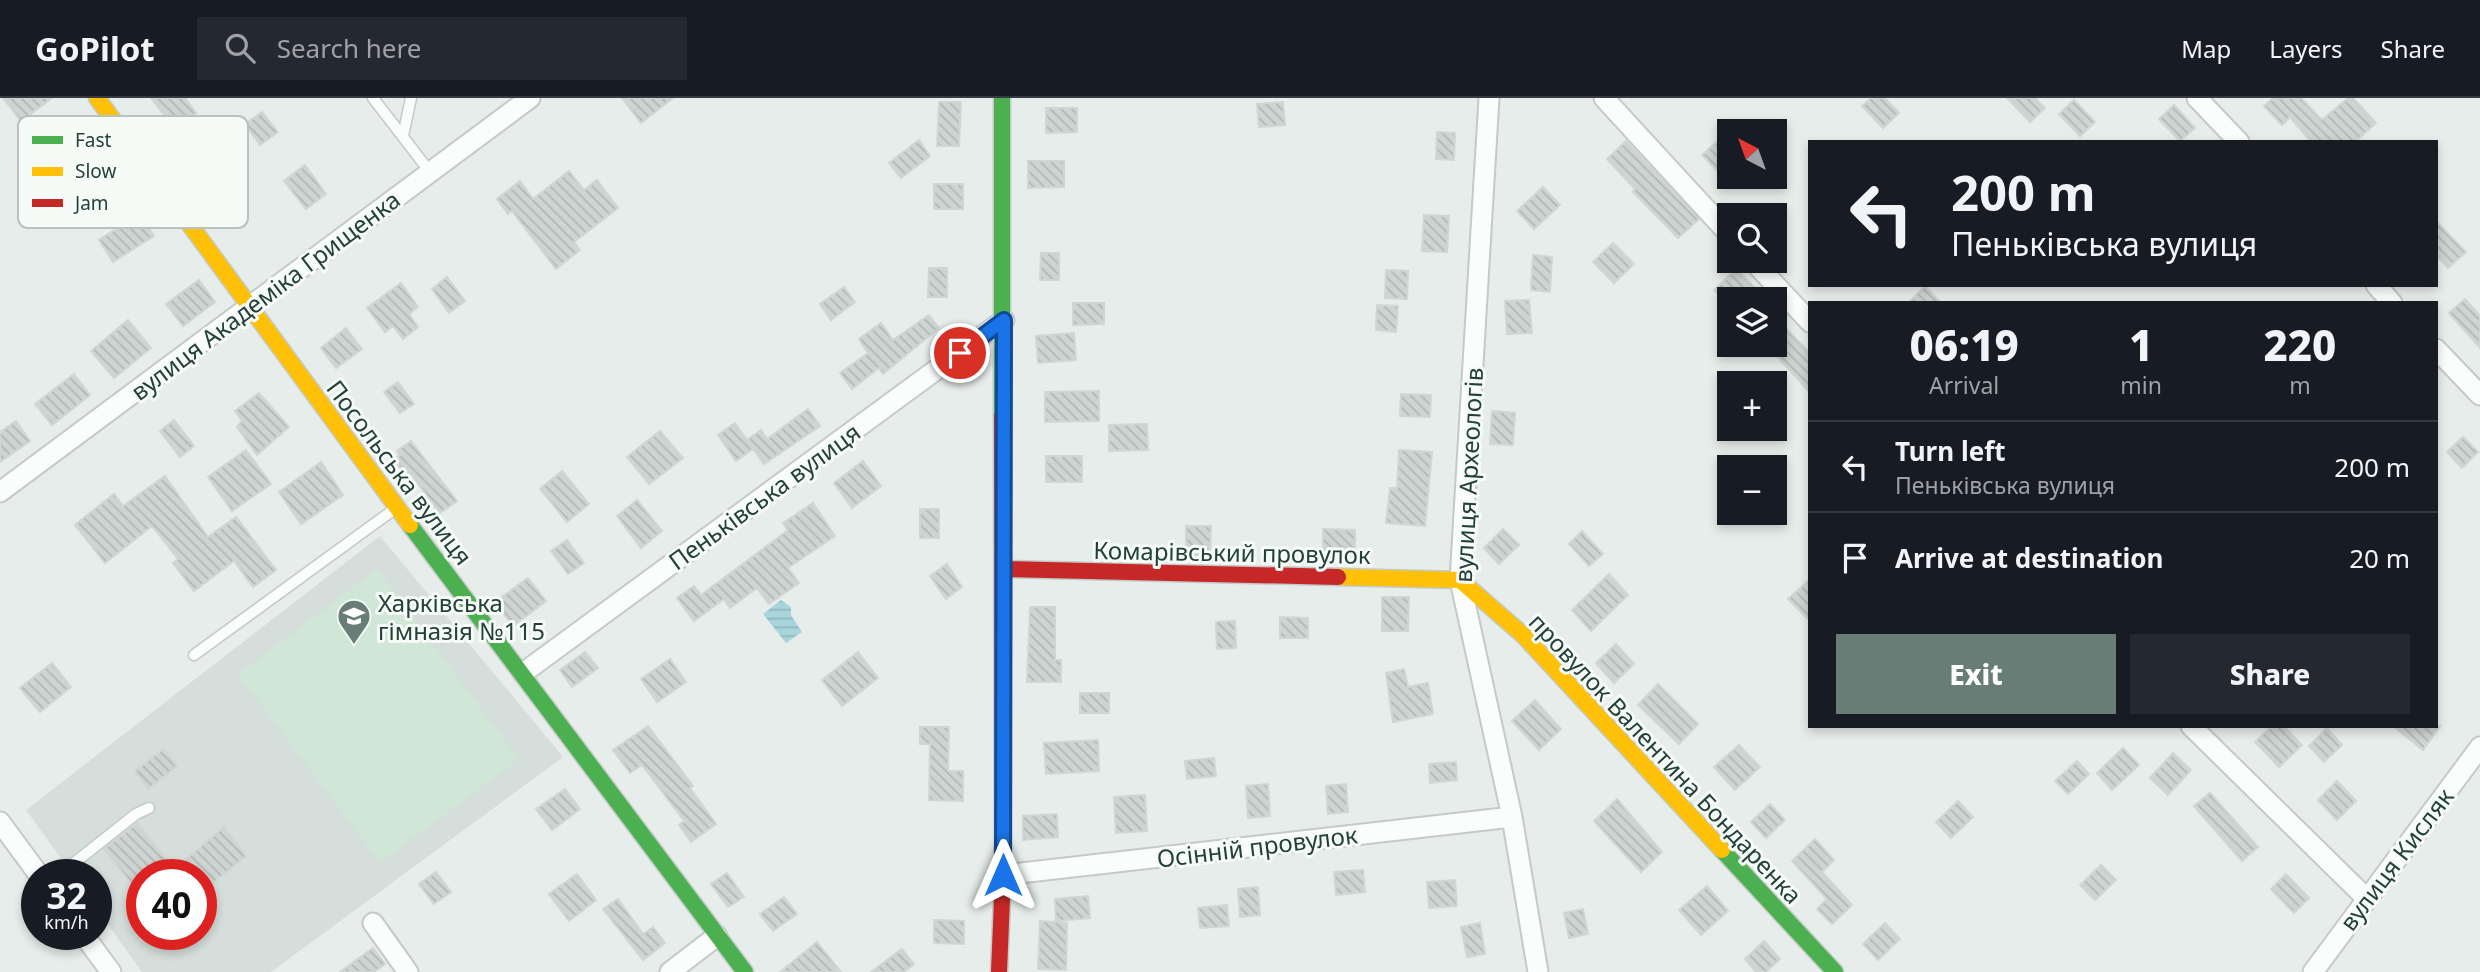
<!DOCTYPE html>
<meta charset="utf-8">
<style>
body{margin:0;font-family:"Noto Sans",sans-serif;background:#242831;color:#f1f3f6;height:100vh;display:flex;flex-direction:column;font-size:26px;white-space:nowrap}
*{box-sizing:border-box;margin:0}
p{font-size:23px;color:#9ea1a6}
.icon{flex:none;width:38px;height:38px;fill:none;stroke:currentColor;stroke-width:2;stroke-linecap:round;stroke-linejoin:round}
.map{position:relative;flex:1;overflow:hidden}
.panel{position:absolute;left:1808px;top:203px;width:630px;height:427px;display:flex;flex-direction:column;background:#171b24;border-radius:0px;box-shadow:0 4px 10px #0003}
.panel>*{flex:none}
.banner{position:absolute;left:1808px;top:42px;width:630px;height:147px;border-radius:0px;box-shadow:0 4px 10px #0003;background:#171b24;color:#f1f3f6;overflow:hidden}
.needle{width:46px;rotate:319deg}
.fabs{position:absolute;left:1717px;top:21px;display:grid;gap:14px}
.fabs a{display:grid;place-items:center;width:70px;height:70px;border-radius:0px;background:#171b24;box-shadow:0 4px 10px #0003;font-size:35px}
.speed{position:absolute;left:21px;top:761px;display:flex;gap:14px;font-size:35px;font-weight:700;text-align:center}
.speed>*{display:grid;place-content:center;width:91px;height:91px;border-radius:50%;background:#171b24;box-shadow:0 4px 10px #0003;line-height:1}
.speed small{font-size:18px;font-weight:400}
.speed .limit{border:10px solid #d22;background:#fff;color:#111}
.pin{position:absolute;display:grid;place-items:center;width:60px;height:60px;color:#fff;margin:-30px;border:4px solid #fff;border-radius:50%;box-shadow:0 2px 7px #0007}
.me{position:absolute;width:77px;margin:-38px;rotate:0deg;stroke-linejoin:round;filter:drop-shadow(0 0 5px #0008)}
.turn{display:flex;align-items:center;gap:24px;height:147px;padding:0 28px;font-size:32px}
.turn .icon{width:91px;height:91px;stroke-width:2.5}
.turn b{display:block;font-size:49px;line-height:60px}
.eta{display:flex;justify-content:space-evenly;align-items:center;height:119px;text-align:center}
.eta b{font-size:42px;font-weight:800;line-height:49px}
.action{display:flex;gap:14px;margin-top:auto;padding:14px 28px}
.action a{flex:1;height:80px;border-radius:0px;background:#687d76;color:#fff;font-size:28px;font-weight:800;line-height:80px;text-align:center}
.action a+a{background:#242831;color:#f1f3f6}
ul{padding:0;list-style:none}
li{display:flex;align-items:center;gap:21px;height:91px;padding:0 28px;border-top:2px solid #363941}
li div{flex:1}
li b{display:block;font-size:26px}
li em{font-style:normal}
header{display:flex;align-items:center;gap:42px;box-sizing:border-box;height:98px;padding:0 35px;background:#171b24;border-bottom:2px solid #363941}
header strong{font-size:33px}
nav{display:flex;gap:38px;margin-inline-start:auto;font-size:24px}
.search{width:490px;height:63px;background:#242831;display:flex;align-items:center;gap:18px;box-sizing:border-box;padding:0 24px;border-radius:0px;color:#9ea1a6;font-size:26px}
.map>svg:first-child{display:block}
.built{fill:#d5deda;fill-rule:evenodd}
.pitch{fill:#d0e6d6}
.water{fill:url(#water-rules)}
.building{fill:url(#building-back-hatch);stroke:#d0d6d3;stroke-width:2}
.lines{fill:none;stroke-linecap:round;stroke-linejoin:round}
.lane-casing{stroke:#c4cac7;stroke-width:13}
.street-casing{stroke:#c4cac7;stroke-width:23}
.fast-casing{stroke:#c3cac7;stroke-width:19}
.slow-casing{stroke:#c3cac7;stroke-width:19}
.jam-casing{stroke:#c3cac7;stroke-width:19}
.lane{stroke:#fbfcfc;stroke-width:10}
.street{stroke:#fbfcfc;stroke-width:19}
.fast{stroke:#4caf50;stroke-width:16}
.slow{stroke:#ffc107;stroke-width:16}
.jam{stroke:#c62828;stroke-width:16}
.route-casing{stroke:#114b97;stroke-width:18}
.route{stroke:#1a73e8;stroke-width:12}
.labels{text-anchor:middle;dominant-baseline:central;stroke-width:6;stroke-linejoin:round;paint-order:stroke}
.street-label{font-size:24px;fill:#244138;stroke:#f6fbf8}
.poi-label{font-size:24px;fill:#244138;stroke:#f6fbf8;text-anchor:start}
.key{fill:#f6fbf8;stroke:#b7c3be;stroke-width:2}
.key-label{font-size:19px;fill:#244138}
</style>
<header>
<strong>GoPilot</strong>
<div class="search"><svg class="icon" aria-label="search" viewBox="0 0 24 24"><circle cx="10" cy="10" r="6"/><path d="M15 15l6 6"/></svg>Search here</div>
<nav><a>Map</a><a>Layers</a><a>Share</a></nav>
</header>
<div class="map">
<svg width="2480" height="874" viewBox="0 0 2480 874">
<defs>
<pattern id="water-rules" width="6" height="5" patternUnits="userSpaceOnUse" patternTransform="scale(1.75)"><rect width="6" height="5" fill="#a8d5db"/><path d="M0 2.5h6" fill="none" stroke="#90b8bd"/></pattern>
<pattern id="building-back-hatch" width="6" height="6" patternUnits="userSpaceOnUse" patternTransform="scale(1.75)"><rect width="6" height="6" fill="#ced4d1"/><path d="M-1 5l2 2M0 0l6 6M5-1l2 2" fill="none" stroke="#b1b7b4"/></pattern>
</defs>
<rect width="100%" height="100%" fill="#e7edea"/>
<!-- built -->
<path class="built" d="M380,438L563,659L271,874H142L96,810V777H73L26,712ZM142,777H201V836H142Z"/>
<!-- pitch -->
<path class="pitch" d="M377,471L519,661L380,765L238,576Z"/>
<!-- water -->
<path class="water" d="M781,502L791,509V517L802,534L786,545L763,516Z"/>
<!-- building -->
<path class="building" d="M3,0H52L21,23Z
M151,0H185L196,15L175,31Z
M622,0H673L641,25Z
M1871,0H1885L1899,15L1883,30L1862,8Z
M2007,0H2035L2045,10L2030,24Z
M2273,0H2301L2322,22L2348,0H2353L2376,25L2355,44H2311L2290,19L2282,27L2264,8Z
M2074,2L2095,24L2080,38L2059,16Z
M939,4H961L959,48H937Z
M1283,4L1285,27L1259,29L1257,6Z
M2174,7L2195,30L2180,43L2159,21Z
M1046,10H1077V34L1046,35Z
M262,14L278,34L260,47L245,26Z
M1729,33V85L1702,57Z
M1437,34L1455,35L1454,62L1436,61Z
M81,41L125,91L154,138L113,164L99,142L119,129L105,107L107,105L64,56Z
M919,42L930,58L901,80L889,65Z
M1626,43L1699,121L1678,140L1633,94L1635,91L1607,61Z
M1028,63H1064V89L1028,90Z
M305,67L326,96L306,111L284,83Z
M569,73L584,92L597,82L618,110L574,144L580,152L556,171L512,113L508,116L497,101L520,83L533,101Z
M934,86H963V111H934Z
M1543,89L1560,107L1534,131L1517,113Z
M1424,117L1449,118L1447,154L1422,153Z
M2436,123L2466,154L2448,170L2436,157Z
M1613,145L1634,166L1614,185L1593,164Z
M1041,155H1059V182H1040Z
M1533,157L1552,159L1550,194L1531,192Z
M929,170H947V199H928Z
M1736,171L1754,189L1741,201H1723L1714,192Z
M1386,172L1408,173L1407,201L1385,200Z
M447,179L465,203L449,215L432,191Z
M199,182L215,204L183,228L166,206Z
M401,185L418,209L409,216L418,229L403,241L393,228L385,234L367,210Z
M1925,188L1941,205H1908Z
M844,189L855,204L831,222L820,206Z
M2465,201L2480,218V250L2449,215Z
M1529,202L1532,235L1507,236L1505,203Z
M1073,205H1104V226L1073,227Z
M1377,207L1398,208L1396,234L1376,232Z
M929,217L939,230L883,276L879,270L852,291L840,275L868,255L859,241L881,225L893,242Z
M1774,218L1810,255V295L1774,255Z
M128,222L151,250L114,280L91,253Z
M346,230L362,251L336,270L321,250Z
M1074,235L1076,262L1038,265L1036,238Z
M74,276L90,297L52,327L35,306Z
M398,284L414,306L400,315L384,294Z
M1099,293V323L1045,324V294Z
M259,295L289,329L257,357L237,329L242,323L235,313Z
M1401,296L1431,297L1430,319L1400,318Z
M808,311L820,328L764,366L747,342L761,332L767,341Z
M1492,313L1515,315L1513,347L1490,346Z
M174,322L194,348L180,359L160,333Z
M16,323L30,343L0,364V334Z
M735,325L753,351L736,363L718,337Z
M1147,326L1148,352L1109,353V327Z
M660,333L683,360L649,386L627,359Z
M2463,339L2478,354L2462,370L2447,354Z
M411,343L457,403L440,415L411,377L407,380L394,361L400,357L397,353Z
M246,352L271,386L232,413L208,379Z
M1399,352L1432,354L1425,428L1386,425L1390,390H1397Z
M1046,358H1082V384H1046Z
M863,363L881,388L852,410L834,385Z
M321,364L343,397L301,426L279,394Z
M562,373L589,406L567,424L540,391Z
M165,378L208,439L236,419L276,472L253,489L234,463L194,493L173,465L178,461L152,428L105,465L75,427L114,396L123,408Z
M637,402L662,433L641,450L617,418Z
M813,405L835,438L788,470L799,485L769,506L757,490L730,510L724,501L694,523L677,500L694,488L701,497L788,432L783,425Z
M920,411H939V440H920Z
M1186,428H1211L1210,460H1186Z
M1323,431L1355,432V456L1323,455Z
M1503,431L1519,447L1499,466L1484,450Z
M1582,433L1603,456L1589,468L1569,446Z
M567,442L584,465L568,476L551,453Z
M947,466L962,489L946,501L930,478Z
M1609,476L1628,497L1591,533L1572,512Z
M528,480L546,503L513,528L495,504Z
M1810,481V523L1788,501Z
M1382,499H1409L1408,533H1382Z
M1030,509H1055V562H1061V584H1027Z
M1280,519L1308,520V540H1280Z
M1235,523L1236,550L1217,551L1216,524Z
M1616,546L1634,566L1614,585L1596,565Z
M585,554L598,570L572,589L560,572Z
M858,554L878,580L842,608L822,582Z
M670,561L686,584L657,604L641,581Z
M52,565L71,589L40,614L20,590Z
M1404,571L1408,589L1428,585L1433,616L1393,624L1386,575Z
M1658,586L1698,626L1679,646L1638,607Z
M1080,595H1109V615H1080Z
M1535,602L1561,631L1539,652L1512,623Z
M648,628L693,688L690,690L716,726L691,744L679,727L684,723L642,667L630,675L613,652Z
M2272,628H2284L2302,647L2279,669L2255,644Z
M2393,628H2440L2423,652Z
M920,629H949L948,673H963V703L929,702L930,646H920Z
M2327,630L2342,647L2324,664L2309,648Z
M1098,642L1099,673L1046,676L1044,645Z
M1739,647L1760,669L1735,692L1714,669Z
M2123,650L2139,667L2112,692L2097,675Z
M163,651L177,668L148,691L135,673Z
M2173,655L2191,672L2168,697L2150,680Z
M1214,660L1216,678L1187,681L1185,663Z
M2077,663L2089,676L2068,696L2055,683Z
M1456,664L1457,682L1430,685L1429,666Z
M2337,683L2356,703L2337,722L2318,702Z
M1268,686L1270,718L1248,720L1246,688Z
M1346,686L1348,714L1328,716L1326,688Z
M565,691L580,711L552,732L536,711Z
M2210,695L2258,749L2242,763L2194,708Z
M1145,697L1147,733L1116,735L1114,699Z
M1617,701L1662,754L1641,774L1594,723Z
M1958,703L1973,719L1951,740L1936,724Z
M1770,706L1785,722L1766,740L1751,724Z
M1057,716L1058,739L1023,742V718Z
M137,725L174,771L224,729L246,758L201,795V777H142V799L104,751Z
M1815,741L1834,762L1822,774L1852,807L1832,826L1817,811L1827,801L1792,763Z
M2101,767L2116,782L2095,802L2080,787Z
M1363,772L1365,794L1336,797L1334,774Z
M436,774L451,794L434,806L419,786Z
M727,775L744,799L728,809L711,786Z
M577,776L596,802L569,823L549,796Z
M2286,776L2309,800L2294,815L2271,791Z
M1455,782L1457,808L1429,810L1427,784Z
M1707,788L1728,813L1701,837L1679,812Z
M1258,789L1260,817L1240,819L1238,791Z
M1088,798L1090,820L1056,823L1055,801Z
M784,799L797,816L773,833L760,816Z
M618,801L643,836L653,829L665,845L643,862L603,811Z
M1227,807L1229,828L1200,830L1198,810Z
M1583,811L1588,836L1569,840L1564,815Z
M934,822L964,823V846L934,845Z
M1040,823L1067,825L1066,872L1038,871Z
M1480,825L1485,856L1467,859L1461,829Z
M1885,825L1900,841L1878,862L1863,846Z
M1764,843L1780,861L1766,874H1756L1745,861Z
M817,844L841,874H780Z
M373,850L385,866L374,874H340Z
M902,851L914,866L904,874H871Z"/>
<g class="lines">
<defs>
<path id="lane" d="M373,0L430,74
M403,38L411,0
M194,557L396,410
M59,777L136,716L149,710"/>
<path id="street" d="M1489,0L1460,482L1512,719L1538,874
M1604,0L1729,136
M2197,0L2239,44
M1753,163L1810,224
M2376,187L2392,205
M2436,251L2480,297
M0,394L530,0
M523,575L1004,222
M2191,628L2366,800
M0,724L39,777
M1003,777L1512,719
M373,825L408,874
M83,836L111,874
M670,874L717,838
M2313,874L2480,649"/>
<path id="fast" d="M1002,0V318
M410,427L745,874
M1722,752L1835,874"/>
<path id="slow" d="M97,0L410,427
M1338,479L1460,482L1523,537L1722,752"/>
<path id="jam" d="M1004,471L1338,479
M999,874L1003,777L1002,318"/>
</defs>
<!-- lane casing -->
<use href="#lane" class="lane-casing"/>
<!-- street casing -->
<use href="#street" class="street-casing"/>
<!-- fast casing -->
<use href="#fast" class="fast-casing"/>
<!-- slow casing -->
<use href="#slow" class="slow-casing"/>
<!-- jam casing -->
<use href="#jam" class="jam-casing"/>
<!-- lane -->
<use href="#lane" class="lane"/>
<!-- street -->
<use href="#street" class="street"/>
<!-- fast -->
<use href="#fast" class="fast"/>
<!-- slow -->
<use href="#slow" class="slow"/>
<!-- jam -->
<use href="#jam" class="jam"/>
</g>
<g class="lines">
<defs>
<path id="route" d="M960,255L1004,222L1003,777"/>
</defs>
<!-- route casing -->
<use href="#route" class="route-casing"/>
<!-- route -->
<use href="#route" class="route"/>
</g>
<!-- icons -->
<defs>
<symbol id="school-pin" viewBox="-11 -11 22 30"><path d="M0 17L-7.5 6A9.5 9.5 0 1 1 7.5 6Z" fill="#687d76" stroke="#f6fbf8"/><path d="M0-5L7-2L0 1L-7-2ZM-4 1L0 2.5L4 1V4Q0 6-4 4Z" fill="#fff"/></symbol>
</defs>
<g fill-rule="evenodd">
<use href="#school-pin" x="335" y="499" width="38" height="52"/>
</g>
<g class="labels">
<!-- street labels -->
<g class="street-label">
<text transform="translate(265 197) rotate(-37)">вулиця Академіка Грищенка</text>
<text transform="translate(400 374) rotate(53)">Посольська вулиця</text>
<text transform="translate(1468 377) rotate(-87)">вулиця Археологів</text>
<text transform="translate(764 398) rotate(-36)">Пеньківська вулиця</text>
<text transform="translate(1232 454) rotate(1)">Комарівський провулок</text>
<text transform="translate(1666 660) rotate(47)">провулок Валентина Бондаренка</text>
<text transform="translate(1257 748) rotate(-7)">Осінній провулок</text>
<text transform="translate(2396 761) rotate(-53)">вулиця Кисляк</text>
</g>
<!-- poi labels -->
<g class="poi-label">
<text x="378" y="504">Харківська<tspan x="378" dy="28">гімназія №115</tspan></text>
</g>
</g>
<!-- legend -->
<rect x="18" y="18" width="230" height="112" rx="10" class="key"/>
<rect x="32" y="38" width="31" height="8" fill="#4caf50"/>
<rect x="32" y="69" width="31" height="9" fill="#ffc107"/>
<rect x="32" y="101" width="31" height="8" fill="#c62828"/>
<g class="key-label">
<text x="75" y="49">Fast</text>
<text x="75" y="80">Slow</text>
<text x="75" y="112">Jam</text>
</g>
</svg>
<div class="fabs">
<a><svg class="needle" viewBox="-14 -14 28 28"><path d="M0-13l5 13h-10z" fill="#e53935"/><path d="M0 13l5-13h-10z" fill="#9ea1a6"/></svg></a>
<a><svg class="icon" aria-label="search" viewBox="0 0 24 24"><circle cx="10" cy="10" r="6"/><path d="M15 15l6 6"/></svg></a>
<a><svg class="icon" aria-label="layers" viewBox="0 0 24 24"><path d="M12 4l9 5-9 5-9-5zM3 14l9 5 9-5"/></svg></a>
<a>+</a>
<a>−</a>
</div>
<div class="speed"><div>32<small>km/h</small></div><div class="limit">40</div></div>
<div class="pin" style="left:960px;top:255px;background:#d93025"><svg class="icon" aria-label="arrive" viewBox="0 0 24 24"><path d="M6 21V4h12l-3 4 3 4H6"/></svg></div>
<svg class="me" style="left:1003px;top:777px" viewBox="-20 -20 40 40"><path d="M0-17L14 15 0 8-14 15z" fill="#1a73e8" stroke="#fff" stroke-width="4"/></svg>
<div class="banner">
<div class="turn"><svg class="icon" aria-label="left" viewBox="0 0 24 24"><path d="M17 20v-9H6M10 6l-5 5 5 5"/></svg><div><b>200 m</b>Пеньківська вулиця</div></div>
</div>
<section class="panel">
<div class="eta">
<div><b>06:19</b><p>Arrival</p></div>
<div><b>1</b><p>min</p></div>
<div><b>220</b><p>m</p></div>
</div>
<ul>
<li><svg class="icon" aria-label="left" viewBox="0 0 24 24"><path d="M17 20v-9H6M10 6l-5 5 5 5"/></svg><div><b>Turn left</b><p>Пеньківська вулиця</p></div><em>200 m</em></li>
<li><svg class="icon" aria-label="arrive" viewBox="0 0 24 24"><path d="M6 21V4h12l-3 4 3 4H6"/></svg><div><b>Arrive at destination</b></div><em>20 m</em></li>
</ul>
<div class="action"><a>Exit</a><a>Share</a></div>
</section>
</div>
